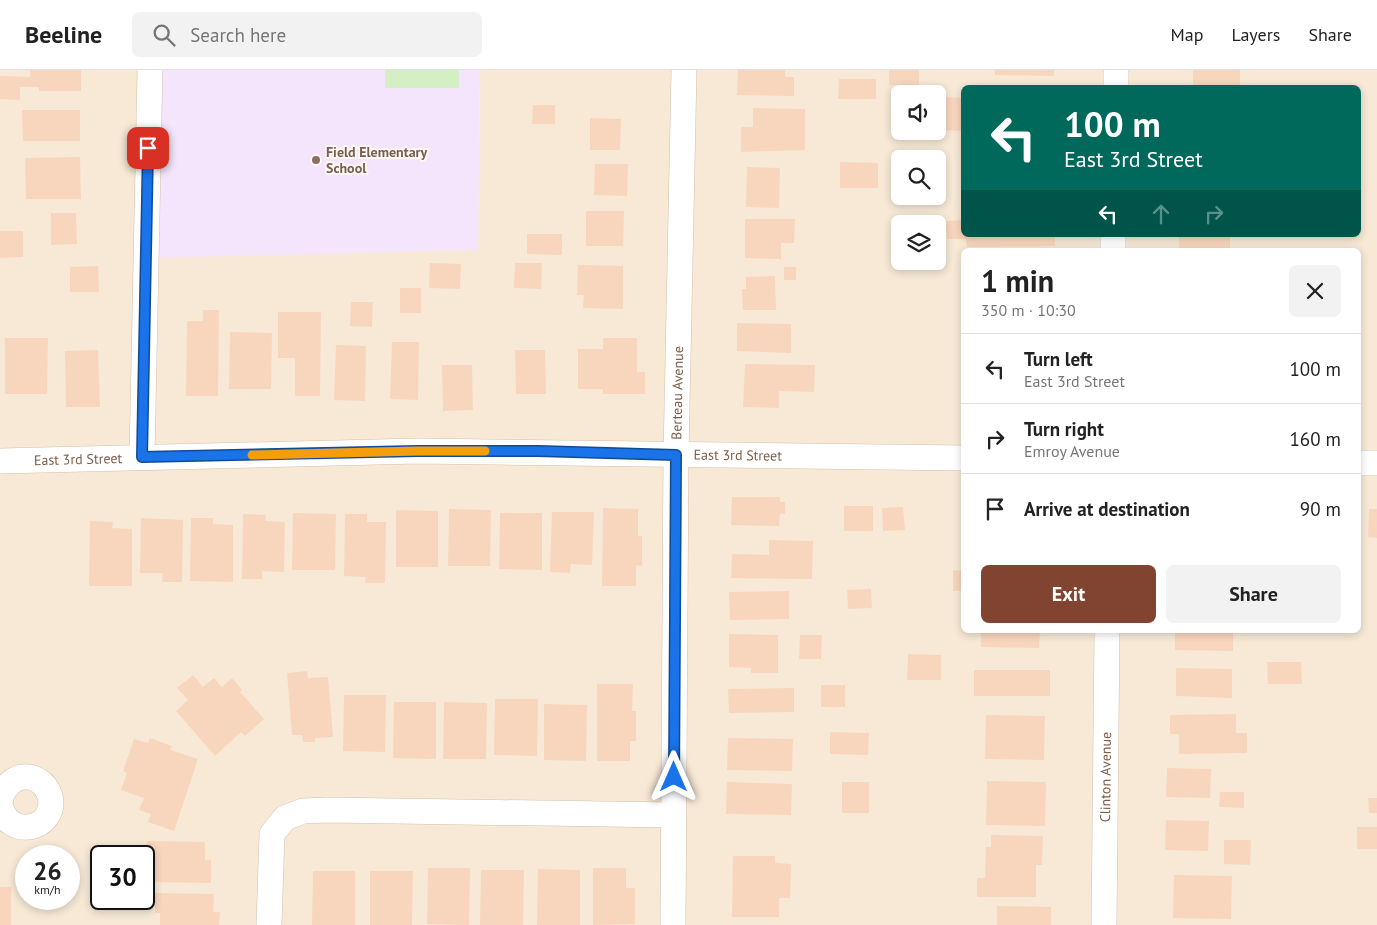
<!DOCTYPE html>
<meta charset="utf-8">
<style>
body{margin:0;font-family:"PT Sans",sans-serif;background:#f2f2f2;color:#222;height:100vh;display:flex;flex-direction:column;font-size:19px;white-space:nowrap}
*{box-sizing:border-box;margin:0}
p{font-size:16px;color:#767676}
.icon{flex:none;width:28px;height:28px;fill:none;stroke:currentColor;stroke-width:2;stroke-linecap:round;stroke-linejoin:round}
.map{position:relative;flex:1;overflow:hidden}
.sheet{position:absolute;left:961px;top:178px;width:400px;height:385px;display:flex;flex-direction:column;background:#fff;border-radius:8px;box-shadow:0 2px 8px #0003}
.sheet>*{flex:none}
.hud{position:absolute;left:961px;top:15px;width:400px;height:152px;border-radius:8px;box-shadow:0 2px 8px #0003;background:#00695c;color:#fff;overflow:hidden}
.tools{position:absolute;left:891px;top:15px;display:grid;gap:10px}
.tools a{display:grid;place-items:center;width:55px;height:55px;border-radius:8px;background:#fff;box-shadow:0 2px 8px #0003;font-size:25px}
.speed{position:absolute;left:15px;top:775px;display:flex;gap:10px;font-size:25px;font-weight:700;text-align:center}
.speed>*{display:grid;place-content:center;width:65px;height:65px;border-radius:50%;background:#fff;box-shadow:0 2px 8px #0003;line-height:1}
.speed small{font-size:12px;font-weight:400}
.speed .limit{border:2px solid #111;border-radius:8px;background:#fff;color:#111}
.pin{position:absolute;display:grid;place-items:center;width:42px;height:42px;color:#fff;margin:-21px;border-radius:10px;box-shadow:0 2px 8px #0006}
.me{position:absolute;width:55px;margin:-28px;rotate:0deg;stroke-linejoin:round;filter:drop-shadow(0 0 4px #0008)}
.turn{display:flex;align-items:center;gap:18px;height:105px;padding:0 20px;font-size:22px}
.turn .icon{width:65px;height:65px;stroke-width:2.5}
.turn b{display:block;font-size:35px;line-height:42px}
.lanes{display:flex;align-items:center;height:48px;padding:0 20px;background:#0003;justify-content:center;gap:25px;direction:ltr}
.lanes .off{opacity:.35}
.round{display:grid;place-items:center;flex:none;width:52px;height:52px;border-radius:8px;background:#f2f2f2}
.head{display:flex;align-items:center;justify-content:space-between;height:85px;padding:0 20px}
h1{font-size:30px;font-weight:700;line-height:38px}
.action{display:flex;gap:10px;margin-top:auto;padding:10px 20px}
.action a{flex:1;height:58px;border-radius:8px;background:#814430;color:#fff;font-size:20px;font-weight:700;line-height:58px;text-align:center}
.action a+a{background:#f2f2f2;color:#222}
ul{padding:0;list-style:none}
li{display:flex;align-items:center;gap:15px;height:70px;padding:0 20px;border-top:1px solid #e0e0e0}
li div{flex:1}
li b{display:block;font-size:19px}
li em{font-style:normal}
header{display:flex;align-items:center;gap:30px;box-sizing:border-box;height:70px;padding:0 25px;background:#fff;border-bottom:1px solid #e0e0e0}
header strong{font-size:24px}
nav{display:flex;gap:28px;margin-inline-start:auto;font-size:18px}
.search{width:350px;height:45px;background:#f2f2f2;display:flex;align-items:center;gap:12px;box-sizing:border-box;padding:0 18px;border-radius:8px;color:#767676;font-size:19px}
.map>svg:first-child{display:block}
.residential{fill:#f7e9d6;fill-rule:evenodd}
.education{fill:#f4e5fc}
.green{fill:#d4efc4}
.building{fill:#f8d6bd}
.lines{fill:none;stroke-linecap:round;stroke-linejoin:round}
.street-casing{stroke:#d3bfac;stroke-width:26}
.street{stroke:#fff;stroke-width:25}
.route-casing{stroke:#114b97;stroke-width:12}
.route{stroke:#1a73e8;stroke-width:9}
.slow{stroke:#f59e0b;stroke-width:9}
.education-dot{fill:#8d6e63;stroke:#fffaf1;stroke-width:2}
.labels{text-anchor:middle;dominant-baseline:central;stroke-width:4;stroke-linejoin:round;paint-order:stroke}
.education-label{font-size:14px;font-weight:bold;fill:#785e54;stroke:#fffaf1;text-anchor:start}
.street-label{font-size:14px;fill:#7d5d48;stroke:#fffaf1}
</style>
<header>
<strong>Beeline</strong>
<div class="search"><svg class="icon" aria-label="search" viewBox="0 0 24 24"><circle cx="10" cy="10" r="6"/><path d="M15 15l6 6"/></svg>Search here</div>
<nav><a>Map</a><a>Layers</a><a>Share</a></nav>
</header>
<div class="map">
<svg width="1377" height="855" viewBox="0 0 1377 855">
<rect width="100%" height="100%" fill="#fff7e9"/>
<!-- residential -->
<path class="residential" d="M0,0H155L478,180L480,0H1377V855H0ZM964,18H1359V165H964ZM900,24H938V61H900ZM900,89H938V126H900ZM900,154H938V191H900ZM964,180H1359V560H964ZM26,786H69V829H26ZM101,786H144V829H101Z"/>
<!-- education -->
<path class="education" d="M155,0H480L478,180L151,188Z"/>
<!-- green -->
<path class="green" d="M385,0H459V18H385Z"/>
<!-- building -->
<path class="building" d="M30,0H81V21H39V17H20V30L0,29V6L30,7Z
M738,0H785V7H794V26L737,25Z
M889,0H919V15H889Z
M995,0H1054V6L995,5Z
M1193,0H1240V18L1193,17Z
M839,9H876V29H838Z
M938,27L964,28V61L938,60Z
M533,35H555V54H532Z
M753,38L805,39V80L741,82V57H753Z
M22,40H80V71H23Z
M590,48L621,49L620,80H590Z
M80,87L81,129H26L25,88Z
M840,92L878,93V118H840Z
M595,94H628L627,126L594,125Z
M747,97L780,98L779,138L746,137Z
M586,141H624L623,176H586Z
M51,143H76L77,174L51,175Z
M745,149H795L794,173H781V189L745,188Z
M964,150V165H1055V176L967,177L966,169H947L946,151Z
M0,161H23V187L0,188Z
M527,164H562V185L527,184Z
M1179,165H1230V178H1179Z
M430,193L461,194L460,219L429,218Z
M515,193H542L541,219L514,218Z
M578,195L623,196V239L583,238L584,225H577Z
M98,196L99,222H70V197Z
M784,197H796V210H784Z
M775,206L776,240H743L742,219H746V207Z
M400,218H421V243H400Z
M351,232H373L372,257L350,256Z
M203,240H219L218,326H186L187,251H203Z
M278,242H321L320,326H295V288H278Z
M737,253L791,254V283L737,281Z
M230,262L272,263L271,319H229Z
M5,268H48L47,324H5Z
M603,268H637V302H645V324H603V319H578V279H603Z
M392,272H419L418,330L390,329Z
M336,275L366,276L365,331L334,330Z
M98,280L100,337H66L65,281Z
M515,280H545L546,324H516Z
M745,294L815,295L814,322L779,321V338L743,337Z
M442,295H472L473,340L443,341Z
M732,427H780V432H785V444H780L779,456L731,455Z
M844,436H873V461H844Z
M903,437L905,460L883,461L882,438Z
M603,438L638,439V466H642V496L636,495V516H602Z
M449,439L491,440L490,496H448Z
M1369,439H1377V468L1368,467Z
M396,440L438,441V497H396Z
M552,442H594L592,495L571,494L570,503L550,502Z
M293,443L336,444L335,500H292Z
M500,443H542V500L499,499Z
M243,444L266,445L265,451L285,452L284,502L262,501V509H242Z
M345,444H367V452H386L385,513H365L366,507L344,506Z
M141,448L183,450L182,512H162L163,503H140Z
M191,448H213V454L233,455V512L190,511Z
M90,451L113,452L112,458L132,459V516H89Z
M769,470L813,471L812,509L731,508L732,484L769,485Z
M953,500L964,501V521H953Z
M871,519L872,538L848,539L847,520Z
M789,521V549L730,550L729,522Z
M981,560H1040L1039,578L981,577Z
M1175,560H1233V581L1175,580Z
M729,564L778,565V603H751V598L729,597Z
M800,565H822L821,589H799Z
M908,584L941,585V610H907Z
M1267,592H1301L1302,614H1268Z
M1176,598L1232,599V628L1176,626Z
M974,600H1050V626H974Z
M307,601L308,608L328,607L333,667L315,668V672H303L302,665H292L287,603Z
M193,605L203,617L214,608L222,617L232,608L242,620L240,622L264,649L245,666L241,662L215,686L176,641L188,630L177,618Z
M597,614H633L632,641H636V671H630V691H597Z
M821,615H845V637H821Z
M794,618V642L729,643L728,619Z
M344,625H386L385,682L343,681Z
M495,629H538L537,686L494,685Z
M394,632H436V689L393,688Z
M444,632L487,633L486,689H443Z
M544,634L587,635L586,691L544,690Z
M1236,644V663H1247V683L1179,684V664H1170V645Z
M986,645L1045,646L1044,690L985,689Z
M830,662L869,663L868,685L830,684Z
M150,668L172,676L170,680L198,689L174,761L148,752L151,744L139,740L144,728L121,720L127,703L123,701L134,669L148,673Z
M728,668L793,669L792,701L727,700Z
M1167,698L1211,699L1210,728L1166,727Z
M987,711L1046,712L1045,756L986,755Z
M727,712L792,714L791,745L726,744Z
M842,712H869V743H842Z
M1220,722H1244V738L1219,737Z
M1368,728H1377V743H1369Z
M1166,750L1209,751L1208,781L1165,780Z
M1357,757H1377V779H1357Z
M991,765L1043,766L1042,795H1036V827H977V808H985L986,777H991Z
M1224,770H1251L1250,795L1224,794Z
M147,771L205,772V790H211V813L152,812V791H146Z
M733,786H775V793L791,794L790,828H779V847H732Z
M428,798H470L469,855L427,854Z
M593,798H626V818H635V854L593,855Z
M538,799L580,800V855H537Z
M481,800H524L523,855H480Z
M313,801H355V855H312Z
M370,801H413L412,855H370Z
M1174,805L1232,806L1231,849L1173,848Z
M0,817H11V855H0Z
M155,823L214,824L213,842H220L219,855H160V843H155Z
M997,836L1051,837V855H997Z"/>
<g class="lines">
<defs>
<g id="street">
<path d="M1116,18V0"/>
<path d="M1113,180V165"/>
<path d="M142,387L150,0"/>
<path id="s1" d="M0,391L418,381L964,388"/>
<path d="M1359,393H1377"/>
<path d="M0,732C3,714 21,699 39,711C44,714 48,720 50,726C58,760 7,771 0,734"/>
<path d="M269,855L272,764L285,748L303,741L328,740L673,745"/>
<path id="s2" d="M673,855L676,385L684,0"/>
<path id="s3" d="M1104,855L1107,560"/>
</g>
</defs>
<!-- street casing -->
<use href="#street" class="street-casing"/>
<!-- street -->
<use href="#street" class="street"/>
</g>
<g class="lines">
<defs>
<path id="route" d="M148,78L142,387L418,381H538L676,385L674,707"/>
</defs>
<!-- route casing -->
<use href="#route" class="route-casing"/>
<!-- route -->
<use href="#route" class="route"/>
<!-- slow -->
<path class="slow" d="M252,385L418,381H485"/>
</g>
<!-- markers -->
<circle class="education-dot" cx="316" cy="90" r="5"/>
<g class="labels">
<!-- education labels -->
<g class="education-label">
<text x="326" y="82">Field Elementary<tspan x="326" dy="16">School</tspan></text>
</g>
<!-- street labels -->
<g class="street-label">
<text stroke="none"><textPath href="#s2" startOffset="532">Berteau Avenue</textPath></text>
<text stroke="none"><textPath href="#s1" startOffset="738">East 3rd Street</textPath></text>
<text stroke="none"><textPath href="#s1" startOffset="78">East 3rd Street</textPath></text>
<text stroke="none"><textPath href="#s3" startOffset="148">Clinton Avenue</textPath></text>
</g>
</g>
</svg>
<div class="tools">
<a><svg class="icon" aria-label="sound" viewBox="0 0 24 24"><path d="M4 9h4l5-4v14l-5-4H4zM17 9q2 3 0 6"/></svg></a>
<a><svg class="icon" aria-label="search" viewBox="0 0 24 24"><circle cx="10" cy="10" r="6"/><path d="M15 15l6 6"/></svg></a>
<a><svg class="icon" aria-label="layers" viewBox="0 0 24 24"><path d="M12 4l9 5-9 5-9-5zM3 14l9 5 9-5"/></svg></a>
</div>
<div class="speed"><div>26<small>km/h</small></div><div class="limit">30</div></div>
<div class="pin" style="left:148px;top:78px;background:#d93025"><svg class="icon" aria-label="arrive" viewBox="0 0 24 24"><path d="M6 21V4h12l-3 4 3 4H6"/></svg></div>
<svg class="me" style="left:674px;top:707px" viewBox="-20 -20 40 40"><path d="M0-17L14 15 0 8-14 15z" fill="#1a73e8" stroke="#fff" stroke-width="4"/></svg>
<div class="hud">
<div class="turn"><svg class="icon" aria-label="left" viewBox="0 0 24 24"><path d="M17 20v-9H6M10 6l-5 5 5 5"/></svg><div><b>100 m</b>East 3rd Street</div></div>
<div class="lanes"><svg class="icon" aria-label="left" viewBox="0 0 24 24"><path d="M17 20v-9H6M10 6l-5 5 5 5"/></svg><svg class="icon off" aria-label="ahead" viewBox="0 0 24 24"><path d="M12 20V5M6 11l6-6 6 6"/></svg><svg class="icon off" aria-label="right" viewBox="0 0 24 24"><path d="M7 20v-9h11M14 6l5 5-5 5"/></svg></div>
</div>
<section class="sheet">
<div class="head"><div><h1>1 min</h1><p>350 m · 10:30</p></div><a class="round"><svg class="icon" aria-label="close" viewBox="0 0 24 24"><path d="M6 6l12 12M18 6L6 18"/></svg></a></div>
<ul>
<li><svg class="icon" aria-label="left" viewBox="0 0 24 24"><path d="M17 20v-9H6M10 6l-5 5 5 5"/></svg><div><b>Turn left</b><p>East 3rd Street</p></div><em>100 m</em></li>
<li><svg class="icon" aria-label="right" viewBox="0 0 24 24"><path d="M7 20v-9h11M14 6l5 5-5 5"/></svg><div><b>Turn right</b><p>Emroy Avenue</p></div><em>160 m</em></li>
<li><svg class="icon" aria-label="arrive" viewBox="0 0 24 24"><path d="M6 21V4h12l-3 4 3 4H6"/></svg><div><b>Arrive at destination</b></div><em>90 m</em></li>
</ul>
<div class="action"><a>Exit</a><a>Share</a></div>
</section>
</div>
